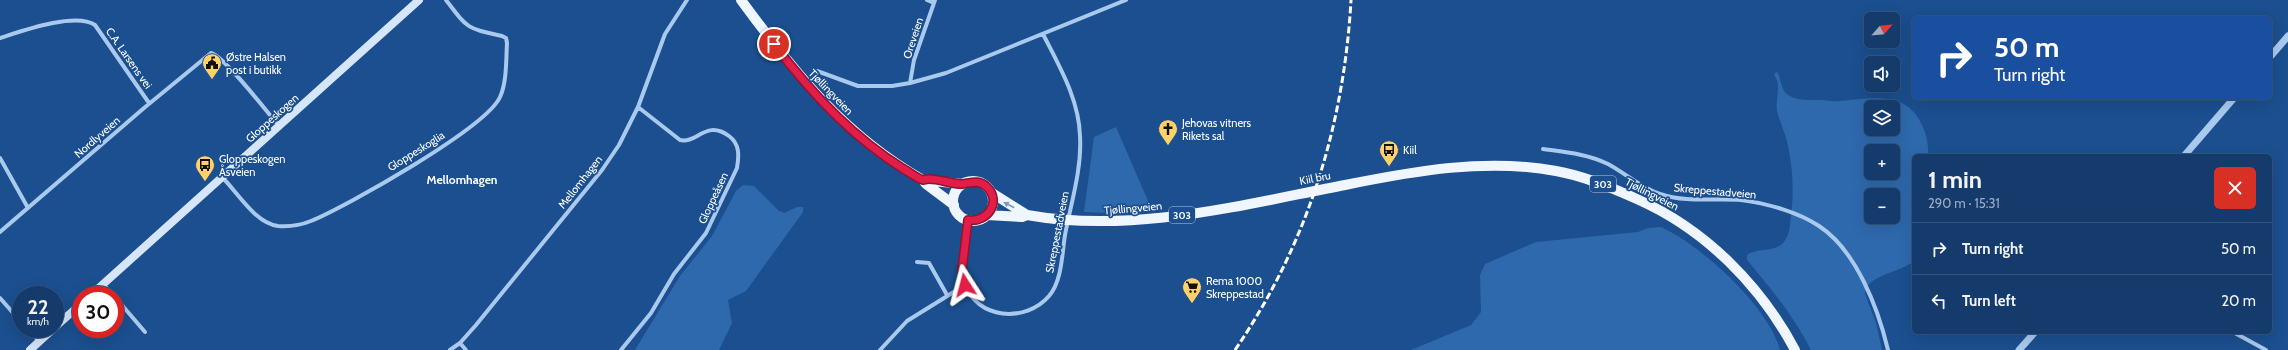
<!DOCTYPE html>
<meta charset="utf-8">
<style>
body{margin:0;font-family:Cabin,sans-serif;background:#1d4271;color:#f1f3f6;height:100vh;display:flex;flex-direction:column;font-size:15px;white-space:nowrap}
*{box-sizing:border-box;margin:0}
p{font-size:13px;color:#9dadc1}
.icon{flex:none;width:22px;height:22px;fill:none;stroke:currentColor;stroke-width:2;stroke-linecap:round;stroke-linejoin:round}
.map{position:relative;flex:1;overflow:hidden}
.sheet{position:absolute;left:1912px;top:154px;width:360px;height:180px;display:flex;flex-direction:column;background:#143b6b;border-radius:6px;box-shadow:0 4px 16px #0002,0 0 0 1px #33557e}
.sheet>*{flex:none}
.guide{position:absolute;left:1912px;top:16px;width:360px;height:84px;border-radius:6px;box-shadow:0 4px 16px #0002,0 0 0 1px #33557e;background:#1a4fa0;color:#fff;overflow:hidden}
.needle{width:26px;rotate:63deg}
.buttons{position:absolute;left:1864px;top:12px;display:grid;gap:8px}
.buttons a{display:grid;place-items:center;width:36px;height:36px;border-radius:6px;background:#143b6b;box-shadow:0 4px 16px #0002,0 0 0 1px #33557e;font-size:20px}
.speed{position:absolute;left:12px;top:286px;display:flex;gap:8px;font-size:20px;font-weight:700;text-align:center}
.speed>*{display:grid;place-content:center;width:52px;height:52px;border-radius:50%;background:#143b6b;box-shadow:0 4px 16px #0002,0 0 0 1px #33557e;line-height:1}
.speed small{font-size:10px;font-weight:400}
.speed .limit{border:6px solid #d22;background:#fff;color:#111}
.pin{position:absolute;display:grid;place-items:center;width:34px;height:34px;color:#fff;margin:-17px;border:2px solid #fff;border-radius:50%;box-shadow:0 1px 4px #0007}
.me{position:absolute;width:44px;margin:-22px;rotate:351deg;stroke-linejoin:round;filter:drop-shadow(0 0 3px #0008)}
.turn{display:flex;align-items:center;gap:14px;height:84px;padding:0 16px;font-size:18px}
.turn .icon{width:52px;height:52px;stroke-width:2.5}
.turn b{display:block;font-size:28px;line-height:34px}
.round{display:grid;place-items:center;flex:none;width:42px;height:42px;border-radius:6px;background:#1d4271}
.overview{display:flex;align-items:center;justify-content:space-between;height:68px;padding:0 16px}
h1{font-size:24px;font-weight:800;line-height:30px}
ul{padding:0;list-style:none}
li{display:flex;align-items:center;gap:12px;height:52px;padding:0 16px;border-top:1px solid #33557e}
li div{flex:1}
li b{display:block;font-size:15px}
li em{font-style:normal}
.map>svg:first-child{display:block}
.green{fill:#2e69ad;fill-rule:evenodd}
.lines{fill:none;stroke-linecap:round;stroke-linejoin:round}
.minor{stroke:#a9c9ee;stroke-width:4}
.tertiary{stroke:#a9c9ee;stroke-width:7}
.secondary{stroke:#d6e6fa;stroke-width:8}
.primary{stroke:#f0f6ff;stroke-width:10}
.rail{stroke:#fff;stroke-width:3;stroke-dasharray:7 3;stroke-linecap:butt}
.oneway{fill:#7b9ac1}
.route-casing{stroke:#92132f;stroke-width:10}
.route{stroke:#e11d48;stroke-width:7}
.labels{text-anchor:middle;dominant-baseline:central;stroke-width:3.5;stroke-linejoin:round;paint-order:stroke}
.shield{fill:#1b4f8f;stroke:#bbcadd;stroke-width:1}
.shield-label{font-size:10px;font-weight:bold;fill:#fff}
.street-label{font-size:11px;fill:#fff;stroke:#1b4f8f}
.poi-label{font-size:11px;fill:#fff;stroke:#1b4f8f;text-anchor:start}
.neighbourhood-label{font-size:12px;font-weight:bold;fill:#fff;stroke:#1b4f8f}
</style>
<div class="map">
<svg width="2288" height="350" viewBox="0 0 2288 350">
<rect width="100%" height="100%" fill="#1b4f8f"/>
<!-- green -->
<path class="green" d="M1776,72L1778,73C1781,80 1781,90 1788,95C1798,101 1810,100 1821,100C1827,100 1833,102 1839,101C1867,99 1904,90 1920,121C1926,133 1929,143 1928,156H1914V261C1900,272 1875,274 1866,288L1865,294L1876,323L1882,350H1811C1793,315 1772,290 1747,260V255C1759,246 1779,255 1787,237C1790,231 1790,223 1791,216C1794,192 1793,170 1788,146C1786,134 1780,123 1777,111C1775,99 1782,84 1774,75ZM1871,107H1893V129H1871ZM1871,151H1893V173H1871ZM1871,195H1893V217H1871Z
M1116,127L1152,210L1111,213L1084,212L1094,137Z
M743,185L754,186L779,211L784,213L797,207H803V212L746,291L728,300L732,323L719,350H635L680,276L712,236L736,191Z
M1661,227C1701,245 1769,307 1780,350H1411L1471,325L1481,312L1480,275L1485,264L1536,242L1638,232L1648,228Z"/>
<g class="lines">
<!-- minor -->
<path class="minor" d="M927,0L934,3
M0,38C22,31 75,12 95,25L149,103
M817,71L858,86H892L910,83L946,73L1126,0
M910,83L914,60L935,0
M1543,149C1565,152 1588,154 1608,164C1625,173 1641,188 1660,194C1686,203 1715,198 1741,200C1766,203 1798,212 1819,226C1856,250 1878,308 1888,350
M0,158L28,208
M222,177C238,193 255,223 278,226C289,227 301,225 311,221C347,206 486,128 500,97C507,82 506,59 507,43L506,38L502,36C466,28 468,29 446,0
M968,220C965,241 958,263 965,283C976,320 1026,323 1049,296C1062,281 1062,254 1065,235C1071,203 1082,169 1080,136C1079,99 1059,66 1043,34
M0,232L144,108L211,53C223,55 268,113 279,126
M917,262L929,263L947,295
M103,284L113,295
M115,297L145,332
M0,298L21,322
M28,329L39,341
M2233,332L2266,350
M460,343L466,350
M450,350L460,343L476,325L602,170L619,145L638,107L665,34L687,0
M621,350L651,313L674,274L706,233L737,168C739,156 740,144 729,136C706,119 697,144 680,140L638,107
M880,350L907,321L965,285"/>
<!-- tertiary -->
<path class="tertiary" d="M2270,57L2288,36
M2184,156L2234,98
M2019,350L2035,332"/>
<!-- secondary -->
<path class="secondary" d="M91,295L419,0
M55,327L81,304
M30,350L53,329"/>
<!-- primary -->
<path class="primary" d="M741,0C794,72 844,135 923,180L926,184L954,205
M923,180L963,184
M953 201a20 20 0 1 1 40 0a20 20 0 1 1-40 0Z
M992,193L1027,215
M987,215L1022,217L1027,215C1133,234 1241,205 1345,185C1414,171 1486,158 1556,171C1585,176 1613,188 1639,200C1706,230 1761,286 1795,350"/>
<!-- rail -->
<path class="rail" d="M1235,350C1307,245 1344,126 1351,0"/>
</g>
<!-- one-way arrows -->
<defs><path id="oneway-solid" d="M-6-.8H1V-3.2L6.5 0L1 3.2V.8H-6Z"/></defs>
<use class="oneway" href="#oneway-solid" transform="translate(1009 205) rotate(-152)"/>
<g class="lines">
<defs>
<path id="route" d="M774,44C810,92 851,136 902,168C908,171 916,178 923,180C923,180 928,179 929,179C940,179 951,184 962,184C971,183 979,179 987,187C1002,202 987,223 968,220L962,270L965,285"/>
</defs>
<!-- route casing -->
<use href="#route" class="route-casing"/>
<!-- route -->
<use href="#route" class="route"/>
</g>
<!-- icons -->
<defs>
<symbol id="civic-pin" viewBox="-11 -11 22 30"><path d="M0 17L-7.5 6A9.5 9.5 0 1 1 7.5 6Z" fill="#ffd166" stroke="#1b4f8f"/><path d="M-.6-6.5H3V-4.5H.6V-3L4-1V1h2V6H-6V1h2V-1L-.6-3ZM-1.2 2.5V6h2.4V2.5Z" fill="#111"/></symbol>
<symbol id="church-pin" viewBox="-11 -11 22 30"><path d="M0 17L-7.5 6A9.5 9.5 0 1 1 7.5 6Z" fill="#ffd166" stroke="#1b4f8f"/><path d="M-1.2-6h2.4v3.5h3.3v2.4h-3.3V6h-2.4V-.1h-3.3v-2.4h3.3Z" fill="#111"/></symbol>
<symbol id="bus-pin" viewBox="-11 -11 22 30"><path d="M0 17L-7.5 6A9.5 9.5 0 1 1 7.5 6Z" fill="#ffd166" stroke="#1b4f8f"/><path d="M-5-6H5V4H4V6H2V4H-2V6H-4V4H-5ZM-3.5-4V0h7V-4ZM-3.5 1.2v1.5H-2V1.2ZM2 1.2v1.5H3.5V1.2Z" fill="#111"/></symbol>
<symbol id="supermarket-pin" viewBox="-11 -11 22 30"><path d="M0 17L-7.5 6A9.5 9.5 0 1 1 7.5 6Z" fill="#ffd166" stroke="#1b4f8f"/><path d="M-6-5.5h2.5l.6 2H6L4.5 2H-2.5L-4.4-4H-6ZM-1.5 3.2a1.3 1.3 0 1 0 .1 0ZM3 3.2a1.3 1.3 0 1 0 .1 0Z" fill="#111"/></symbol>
</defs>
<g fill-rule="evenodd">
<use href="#civic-pin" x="201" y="52" width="22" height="30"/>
<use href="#church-pin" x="1157" y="118" width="22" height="30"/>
<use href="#bus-pin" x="1378" y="139" width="22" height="30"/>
<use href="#bus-pin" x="194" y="154" width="22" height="30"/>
<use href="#supermarket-pin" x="1181" y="276" width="22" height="30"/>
</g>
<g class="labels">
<!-- shield labels -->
<g class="shield">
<rect x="1590" y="176" width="26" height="16" rx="3"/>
<rect x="1169" y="207" width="26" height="16" rx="3"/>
</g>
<g class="shield-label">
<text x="1603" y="184">303</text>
<text x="1182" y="215">303</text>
</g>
<!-- street labels -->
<g class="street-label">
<text transform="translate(913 38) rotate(-72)">Oreveien</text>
<text transform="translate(129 58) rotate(55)">C.A. Larsens vei</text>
<text transform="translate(831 92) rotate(46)">Tjøllingveien</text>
<text transform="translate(272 118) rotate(-42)">Gloppeskogen</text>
<text transform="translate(97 137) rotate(-41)">Nordlyveien</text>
<text transform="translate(416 151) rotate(-32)">Gloppeskoglia</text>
<text transform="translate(1315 178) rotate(-11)">Kiil bru</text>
<text transform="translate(580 182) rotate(-52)">Mellomhagen</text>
<text transform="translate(1715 191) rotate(5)">Skreppestadveien</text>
<text transform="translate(1652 194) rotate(27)">Tjøllingveien</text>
<text transform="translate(713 198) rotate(-65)">Gloppeåsen</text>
<text transform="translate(1133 208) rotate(-5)">Tjøllingveien</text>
<text transform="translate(1057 232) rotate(-79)">Skreppestadveien</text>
</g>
<!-- poi labels -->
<g class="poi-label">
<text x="226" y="57">Østre Halsen<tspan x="226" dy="13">post i butikk</tspan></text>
<text x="1182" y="123">Jehovas vitners<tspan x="1182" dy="13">Rikets sal</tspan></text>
<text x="1403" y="150">Kiil</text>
<text x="219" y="159">Gloppeskogen<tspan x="219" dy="13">Åsveien</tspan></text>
<text x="1206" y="281">Rema 1000<tspan x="1206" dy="13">Skreppestad</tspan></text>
</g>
<!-- neighbourhood labels -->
<g class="neighbourhood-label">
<text x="462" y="179">Mellomhagen</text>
</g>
</g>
</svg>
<div class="buttons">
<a><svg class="needle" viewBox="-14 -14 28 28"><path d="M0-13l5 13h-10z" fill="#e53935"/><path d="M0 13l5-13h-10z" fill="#9dadc1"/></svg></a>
<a><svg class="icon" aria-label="sound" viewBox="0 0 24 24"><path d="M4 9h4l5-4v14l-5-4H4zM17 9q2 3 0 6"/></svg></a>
<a><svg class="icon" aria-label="layers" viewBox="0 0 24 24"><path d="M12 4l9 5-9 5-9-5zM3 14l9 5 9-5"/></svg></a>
<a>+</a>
<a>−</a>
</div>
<div class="speed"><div>22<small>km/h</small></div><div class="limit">30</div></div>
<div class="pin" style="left:774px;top:44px;background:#d93025"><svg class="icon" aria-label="arrive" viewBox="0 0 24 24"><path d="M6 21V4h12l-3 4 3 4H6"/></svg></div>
<svg class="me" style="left:965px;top:285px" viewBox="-20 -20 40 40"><path d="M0-17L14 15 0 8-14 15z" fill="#e11d48" stroke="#fff" stroke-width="4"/></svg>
<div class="guide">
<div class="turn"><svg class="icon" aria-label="right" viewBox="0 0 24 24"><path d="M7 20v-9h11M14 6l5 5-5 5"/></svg><div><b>50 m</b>Turn right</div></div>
</div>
<section class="sheet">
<div class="overview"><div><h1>1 min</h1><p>290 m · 15:31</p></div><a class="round" style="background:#d93025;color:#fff"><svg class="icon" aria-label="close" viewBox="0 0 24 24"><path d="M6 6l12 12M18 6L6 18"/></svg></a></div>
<ul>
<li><svg class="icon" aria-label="right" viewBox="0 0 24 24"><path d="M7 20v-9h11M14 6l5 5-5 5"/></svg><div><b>Turn right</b></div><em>50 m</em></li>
<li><svg class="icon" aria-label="left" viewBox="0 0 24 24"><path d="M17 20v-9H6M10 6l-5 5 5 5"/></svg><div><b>Turn left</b></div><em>20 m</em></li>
</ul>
</section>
</div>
